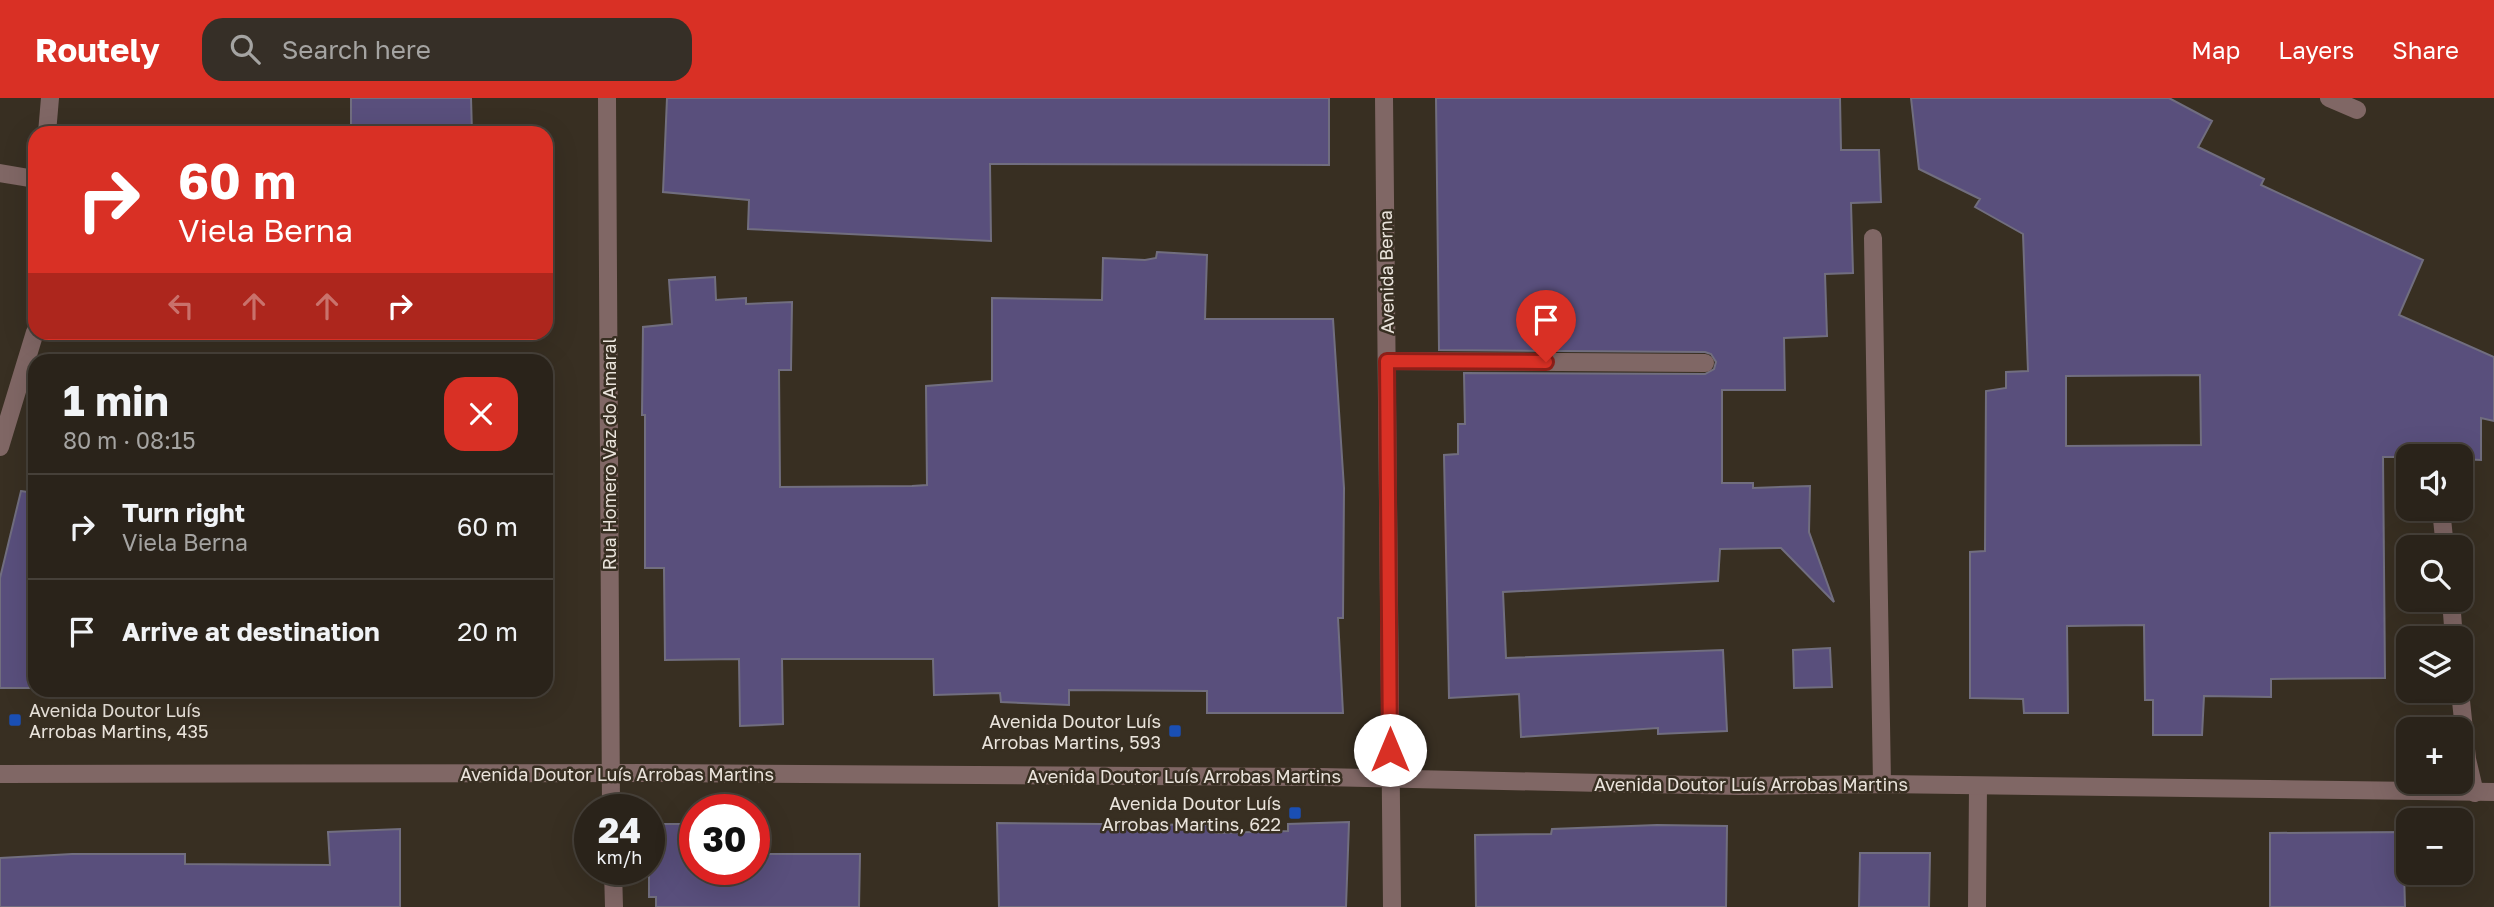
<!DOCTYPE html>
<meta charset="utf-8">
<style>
body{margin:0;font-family:"Golos Text",sans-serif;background:#362f27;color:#f1f3f6;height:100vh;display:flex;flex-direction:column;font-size:26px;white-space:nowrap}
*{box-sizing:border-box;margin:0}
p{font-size:23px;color:#a5a4a2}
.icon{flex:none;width:38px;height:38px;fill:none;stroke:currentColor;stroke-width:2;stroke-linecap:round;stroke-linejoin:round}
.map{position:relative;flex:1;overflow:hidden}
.sheet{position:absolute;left:28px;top:256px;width:525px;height:343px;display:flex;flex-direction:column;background:#2a231a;border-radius:21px;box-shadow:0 7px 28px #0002,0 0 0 2px #464039}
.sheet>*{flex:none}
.top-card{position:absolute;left:28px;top:28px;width:525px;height:214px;border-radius:21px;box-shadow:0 7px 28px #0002,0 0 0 2px #464039;background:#d93025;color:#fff;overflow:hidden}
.controls{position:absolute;left:2396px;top:346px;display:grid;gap:14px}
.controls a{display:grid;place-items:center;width:77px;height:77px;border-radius:14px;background:#2a231a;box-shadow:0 7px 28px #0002,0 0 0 2px #464039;font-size:35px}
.speed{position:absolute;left:574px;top:696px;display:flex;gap:14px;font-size:35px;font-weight:700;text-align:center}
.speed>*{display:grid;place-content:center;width:91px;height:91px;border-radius:50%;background:#2a231a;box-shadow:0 7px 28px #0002,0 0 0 2px #464039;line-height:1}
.speed small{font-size:18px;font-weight:400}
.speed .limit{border:10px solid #d22;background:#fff;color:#111}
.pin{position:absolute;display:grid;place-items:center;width:60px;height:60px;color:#fff;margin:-72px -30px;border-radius:50% 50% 50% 0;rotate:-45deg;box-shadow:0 0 7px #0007}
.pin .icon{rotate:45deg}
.me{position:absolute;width:77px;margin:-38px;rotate:0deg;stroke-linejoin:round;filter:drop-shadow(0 0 5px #0008)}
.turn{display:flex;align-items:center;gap:24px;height:147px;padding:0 35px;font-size:32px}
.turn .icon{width:91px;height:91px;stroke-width:2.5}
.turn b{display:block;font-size:49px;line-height:60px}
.lanes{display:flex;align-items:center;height:66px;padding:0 35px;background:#0003;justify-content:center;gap:35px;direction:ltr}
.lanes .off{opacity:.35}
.round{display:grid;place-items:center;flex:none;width:74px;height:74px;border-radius:21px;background:#362f27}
.summary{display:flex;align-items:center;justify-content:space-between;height:119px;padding:0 35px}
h1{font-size:42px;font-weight:700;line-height:52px}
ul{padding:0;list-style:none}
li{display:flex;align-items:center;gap:21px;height:105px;padding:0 35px;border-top:2px solid #464039}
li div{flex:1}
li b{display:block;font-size:26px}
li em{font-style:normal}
header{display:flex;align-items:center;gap:42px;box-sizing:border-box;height:98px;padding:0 35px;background:#d93025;color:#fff}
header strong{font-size:33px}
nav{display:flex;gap:38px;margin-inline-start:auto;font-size:24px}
.search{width:490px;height:63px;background:#362f27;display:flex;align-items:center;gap:18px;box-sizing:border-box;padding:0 24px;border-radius:21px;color:#a5a4a2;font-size:26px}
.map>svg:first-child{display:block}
.building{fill:#594f7c;stroke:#716e7f;stroke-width:2;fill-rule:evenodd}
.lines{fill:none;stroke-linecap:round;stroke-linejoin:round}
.service{stroke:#806765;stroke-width:18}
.minor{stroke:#806765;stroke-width:18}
.tertiary{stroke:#806765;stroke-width:18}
.route-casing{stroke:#8d1f18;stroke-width:18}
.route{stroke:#d93025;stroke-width:12}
.transit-dot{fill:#1a4fb4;stroke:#382f22;stroke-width:2.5}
.labels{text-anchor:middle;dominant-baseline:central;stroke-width:5;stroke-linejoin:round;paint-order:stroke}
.street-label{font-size:18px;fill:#eae4dc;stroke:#382f22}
.poi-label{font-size:18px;fill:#eae4dc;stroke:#382f22;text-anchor:end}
</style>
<header>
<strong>Routely</strong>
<div class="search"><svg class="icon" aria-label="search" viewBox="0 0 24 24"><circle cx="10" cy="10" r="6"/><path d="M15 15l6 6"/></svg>Search here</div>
<nav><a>Map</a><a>Layers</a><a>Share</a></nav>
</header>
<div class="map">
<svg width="2494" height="809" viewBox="0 0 2494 809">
<rect width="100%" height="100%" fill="#382f22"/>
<!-- building -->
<path class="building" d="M351,0H471L472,35H351Z
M667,0H1329V67L990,66L991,143L748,131L749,102L663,94Z
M1436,0H1840L1841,52H1879L1881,104L1851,105L1853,175L1825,176L1827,238L1784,240L1785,292H1722V385H1753V390L1810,388L1809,434L1834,504L1781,450L1720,451L1718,483L1503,494L1506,560L1723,552L1727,633L1658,636V630L1521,639L1519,596L1449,600L1444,357L1458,356V326H1465L1464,275L1705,276L1714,271L1716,264L1711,256L1705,254L1439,252Z
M1911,0H2169L2212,23L2198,49L2264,81L2261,87L2423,162L2399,217L2494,259V323L2481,320V362L2460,361V359H2383L2385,580L2271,581V599L2204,598L2202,637H2153V602H2145L2144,527L2067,528L2068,615H2024L2023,601L1970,600V454L1985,453L1986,293L2006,290V274L2028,273L2023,136L1975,109L1980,101L1919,71ZM2200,277L2201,347L2066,348V278Z
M1157,154L1207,157L1205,221H1333L1344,390L1343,520H1338L1343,615H1207V593L1069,592V607L1001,604L1000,595L934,597L933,561H782L783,626L740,628L739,561L665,562L664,470H645V317H642L643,229L672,226L669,182L715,179L716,202L746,200V206L792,204L791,272H779L780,389L912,388L927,387L926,288L992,283V200L1102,202L1103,160L1145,162L1156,160Z
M21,393L35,395V590H0V480Z
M1830,550L1832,589L1794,590L1793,552Z
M1349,724L1346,809H999L997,725L1216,727V735L1288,733V726Z
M649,726H695V772H754V756H860L859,809H656V799H649Z
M1657,727L1727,728L1726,809H1476L1475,737L1551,736L1552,731Z
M400,731V809H0V760L72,756H185V766L330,767L328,734Z
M2403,734L2405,809H2270V735Z
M1860,755H1930L1929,809H1859Z"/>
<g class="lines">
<!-- service -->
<path class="service" d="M2329,0L2357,12
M0,75L35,81
M1873,140L1882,686
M1387,263L1705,265
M2441,411L2445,450
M2451,502L2454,541
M2460,593L2467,661L2475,695
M1977,809L1978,688"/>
<!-- minor -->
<path class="minor" d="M607,0L611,712
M1384,0L1392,809
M47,35L50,0
M0,349L35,234
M613,772L614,809"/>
<!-- tertiary -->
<path class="tertiary" d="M0,676L656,675L1321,679L1739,688L1882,686L2494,694"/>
</g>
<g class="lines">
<defs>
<path id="route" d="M1390,652L1387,263L1546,264"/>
</defs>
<!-- route casing -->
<use href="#route" class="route-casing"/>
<!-- route -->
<use href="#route" class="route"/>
</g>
<!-- markers -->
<g class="transit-dot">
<rect x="8" y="615" width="14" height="14" rx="3.5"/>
<rect x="1168" y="626" width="14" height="14" rx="3.5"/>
<rect x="1288" y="708" width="14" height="14" rx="3.5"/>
</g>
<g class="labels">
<!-- street labels -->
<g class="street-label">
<text transform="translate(1386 174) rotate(-91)">Avenida Berna</text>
<text transform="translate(609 356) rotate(-90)">Rua Homero Vaz do Amaral</text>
<text x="617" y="676">Avenida Doutor Luís Arrobas Martins</text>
<text x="1184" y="678">Avenida Doutor Luís Arrobas Martins</text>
<text x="1751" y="686">Avenida Doutor Luís Arrobas Martins</text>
</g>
<!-- poi labels -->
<g class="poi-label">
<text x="29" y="612" text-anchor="start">Avenida Doutor Luís<tspan x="29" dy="21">Arrobas Martins, 435</tspan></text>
<text x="1161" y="623">Avenida Doutor Luís<tspan x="1161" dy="21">Arrobas Martins, 593</tspan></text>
<text x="1281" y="705">Avenida Doutor Luís<tspan x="1281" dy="21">Arrobas Martins, 622</tspan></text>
</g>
</g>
</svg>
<div class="controls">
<a><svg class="icon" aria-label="sound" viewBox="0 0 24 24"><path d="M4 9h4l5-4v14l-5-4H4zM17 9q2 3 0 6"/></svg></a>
<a><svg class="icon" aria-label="search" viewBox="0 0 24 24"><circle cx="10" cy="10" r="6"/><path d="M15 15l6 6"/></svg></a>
<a><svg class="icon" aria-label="layers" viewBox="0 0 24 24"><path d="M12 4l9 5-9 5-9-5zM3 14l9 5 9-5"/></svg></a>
<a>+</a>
<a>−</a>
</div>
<div class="speed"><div>24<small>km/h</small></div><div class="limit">30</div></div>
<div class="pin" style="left:1546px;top:264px;background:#d93025"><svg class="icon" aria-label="arrive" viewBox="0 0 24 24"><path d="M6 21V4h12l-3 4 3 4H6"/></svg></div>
<svg class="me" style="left:1390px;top:652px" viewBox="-20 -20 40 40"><circle r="19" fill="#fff"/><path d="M0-13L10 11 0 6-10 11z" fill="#d93025"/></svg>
<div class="top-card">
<div class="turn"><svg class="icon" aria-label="right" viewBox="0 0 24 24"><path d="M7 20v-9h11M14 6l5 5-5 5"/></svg><div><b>60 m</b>Viela Berna</div></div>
<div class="lanes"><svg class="icon off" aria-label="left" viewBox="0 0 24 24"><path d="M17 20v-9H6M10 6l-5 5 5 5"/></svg><svg class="icon off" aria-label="ahead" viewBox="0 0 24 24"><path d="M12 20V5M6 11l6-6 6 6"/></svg><svg class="icon off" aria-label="ahead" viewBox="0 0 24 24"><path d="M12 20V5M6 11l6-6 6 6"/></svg><svg class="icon" aria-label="right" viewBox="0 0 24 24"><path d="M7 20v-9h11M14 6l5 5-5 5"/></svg></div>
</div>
<section class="sheet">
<div class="summary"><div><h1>1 min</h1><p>80 m · 08:15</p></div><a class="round" style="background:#d93025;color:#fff"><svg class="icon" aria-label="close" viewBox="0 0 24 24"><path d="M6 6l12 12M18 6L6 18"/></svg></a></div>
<ul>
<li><svg class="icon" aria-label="right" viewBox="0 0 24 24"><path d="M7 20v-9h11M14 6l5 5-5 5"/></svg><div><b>Turn right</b><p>Viela Berna</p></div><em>60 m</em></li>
<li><svg class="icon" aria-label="arrive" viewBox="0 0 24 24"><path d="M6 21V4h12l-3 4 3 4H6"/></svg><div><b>Arrive at destination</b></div><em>20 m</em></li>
</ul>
</section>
</div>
